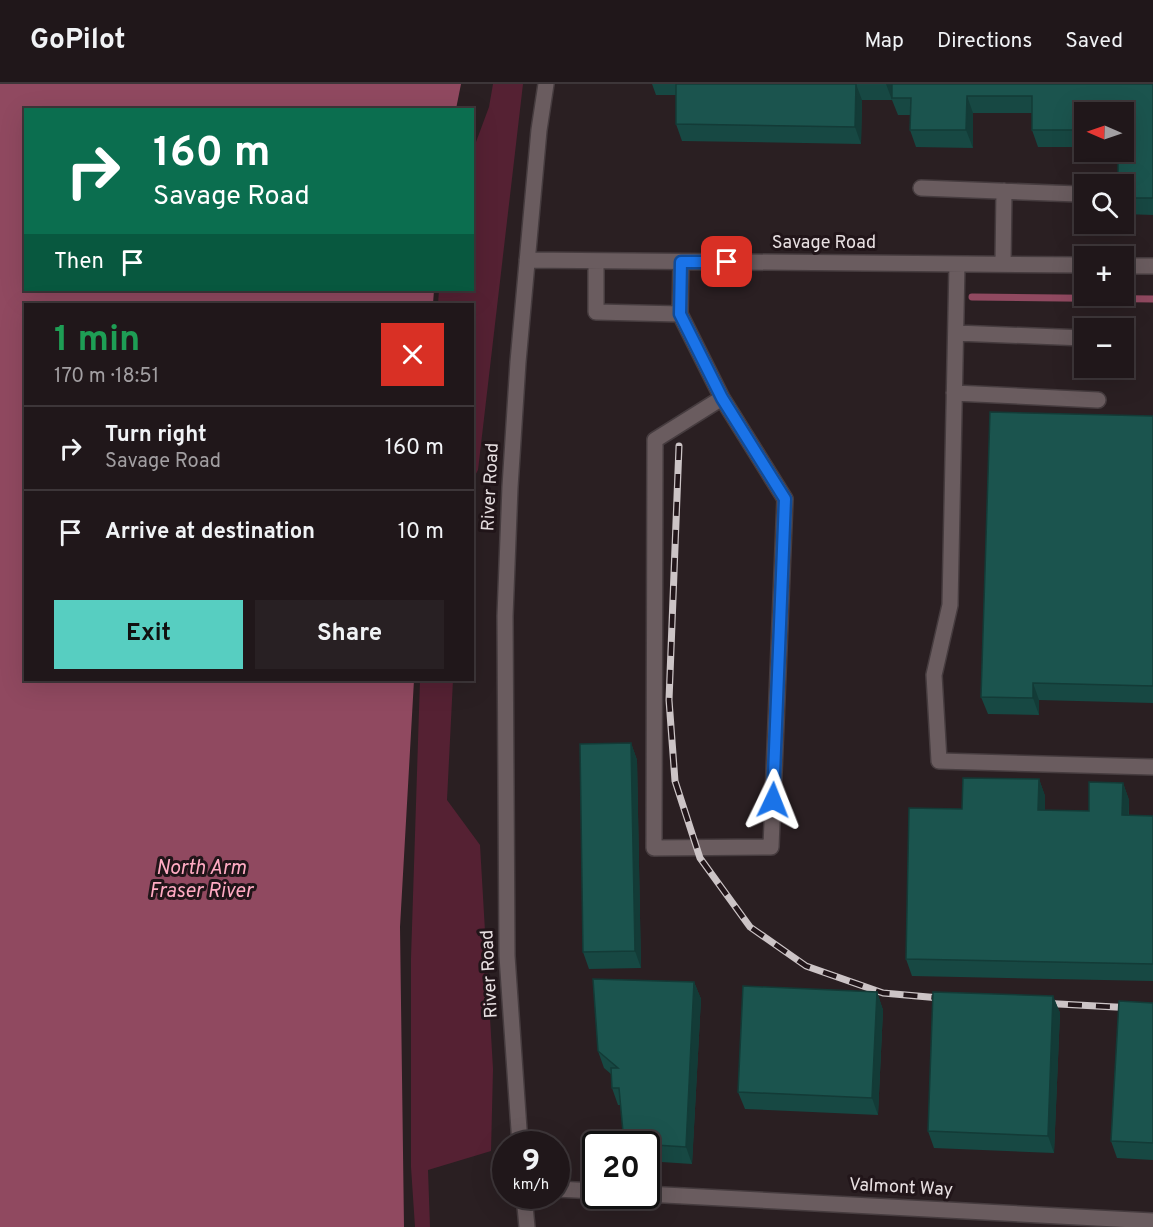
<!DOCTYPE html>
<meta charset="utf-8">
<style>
body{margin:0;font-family:Overpass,sans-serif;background:#282023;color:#f1f3f6;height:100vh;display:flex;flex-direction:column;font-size:22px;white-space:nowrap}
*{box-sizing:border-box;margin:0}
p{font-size:20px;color:#a29fa2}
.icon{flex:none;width:33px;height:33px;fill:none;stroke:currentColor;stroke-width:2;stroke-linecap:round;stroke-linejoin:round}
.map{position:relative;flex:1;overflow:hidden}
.drawer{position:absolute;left:24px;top:219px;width:450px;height:378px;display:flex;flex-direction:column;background:#20171a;border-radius:0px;box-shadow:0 6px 24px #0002,0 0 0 2px #3d3639}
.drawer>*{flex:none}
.hud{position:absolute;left:24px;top:24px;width:450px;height:183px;border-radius:0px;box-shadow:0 6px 24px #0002,0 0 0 2px #3d3639;background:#0b6e4f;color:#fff;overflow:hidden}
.needle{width:39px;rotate:272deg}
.controls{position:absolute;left:1074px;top:18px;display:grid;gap:12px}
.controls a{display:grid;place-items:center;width:60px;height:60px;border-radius:0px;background:#20171a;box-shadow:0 6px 24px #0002,0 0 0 2px #3d3639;font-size:30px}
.speed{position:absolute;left:492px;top:1047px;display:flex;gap:12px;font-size:30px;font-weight:700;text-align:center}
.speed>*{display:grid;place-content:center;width:78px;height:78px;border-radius:50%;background:#20171a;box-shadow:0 6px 24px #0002,0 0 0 2px #3d3639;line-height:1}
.speed small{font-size:15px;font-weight:400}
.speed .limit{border:3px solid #111;border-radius:9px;background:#fff;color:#111}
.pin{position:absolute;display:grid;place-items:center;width:51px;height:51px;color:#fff;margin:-26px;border-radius:12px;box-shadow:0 3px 9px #0006}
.me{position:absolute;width:66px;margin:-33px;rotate:2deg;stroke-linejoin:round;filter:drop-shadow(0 0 4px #0008)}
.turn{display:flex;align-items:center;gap:21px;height:126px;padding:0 30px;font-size:27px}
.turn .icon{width:78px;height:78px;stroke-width:2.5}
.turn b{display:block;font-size:42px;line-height:51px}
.then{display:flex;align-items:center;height:57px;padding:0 30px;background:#0003;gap:12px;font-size:22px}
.round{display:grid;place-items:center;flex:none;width:63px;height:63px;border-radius:0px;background:#282023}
.overview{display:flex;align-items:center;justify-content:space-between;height:102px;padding:0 30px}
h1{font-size:36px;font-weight:700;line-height:45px;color:#1e9e55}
.cta{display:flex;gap:12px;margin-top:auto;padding:12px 30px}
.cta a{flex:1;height:69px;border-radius:0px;background:#57cec1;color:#111;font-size:24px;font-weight:700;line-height:69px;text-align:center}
.cta a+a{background:#282023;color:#f1f3f6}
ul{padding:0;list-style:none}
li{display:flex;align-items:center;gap:18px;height:84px;padding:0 30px;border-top:2px solid #3d3639}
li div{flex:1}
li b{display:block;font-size:22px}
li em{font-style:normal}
header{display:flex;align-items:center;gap:36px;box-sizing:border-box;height:84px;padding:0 30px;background:#20171a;border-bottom:2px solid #3d3639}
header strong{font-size:28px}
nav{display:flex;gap:33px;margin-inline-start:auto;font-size:21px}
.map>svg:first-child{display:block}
.green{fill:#552133}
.water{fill:#904960}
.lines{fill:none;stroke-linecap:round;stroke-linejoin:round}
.stream{stroke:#904960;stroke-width:7}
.minor-casing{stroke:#463c3f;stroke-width:18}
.minor{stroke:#6a5c5f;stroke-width:15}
.rail-casing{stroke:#ccc4c6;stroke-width:7}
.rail{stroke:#211519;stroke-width:4.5;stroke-dasharray:14;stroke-linecap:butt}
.wall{fill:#174843}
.shaded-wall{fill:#133b37}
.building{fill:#1b544e;stroke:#133b37;stroke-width:1.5}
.route-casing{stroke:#114b97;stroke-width:15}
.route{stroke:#1a73e8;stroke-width:10}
.labels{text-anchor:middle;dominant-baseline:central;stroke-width:6;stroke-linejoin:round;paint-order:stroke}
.street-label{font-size:18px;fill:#e8e0e2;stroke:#211519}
.water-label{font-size:20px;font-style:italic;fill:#ffabc3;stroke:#211519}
</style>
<header>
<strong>GoPilot</strong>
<nav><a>Map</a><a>Directions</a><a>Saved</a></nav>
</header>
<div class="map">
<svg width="1153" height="1143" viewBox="0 0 1153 1143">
<rect width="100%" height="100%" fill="#2a1f22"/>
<!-- green -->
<path class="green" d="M493,0H523L478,386L473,395L472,220H438L439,206H472L473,66L489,23Z
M420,596H453L447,716L480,761L493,985L491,1067L428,1086L430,1143H415L411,1083V874Z"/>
<!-- water -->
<path class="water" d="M0,0H461L456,25L26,26V206H434L433,220H26V596H414L400,843L404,1143H0Z"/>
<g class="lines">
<!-- stream -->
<path class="stream" d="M972,213L1153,215"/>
<defs>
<path id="minor" d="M921,104L1078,110
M527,176L1084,181
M596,177V228L680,230L681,178
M957,180L950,521L934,591L939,677L1153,683
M1003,180L1004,107
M1124,182H1153
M680,230L722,314L785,415L771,763L654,764L655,356L722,314
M956,249L1084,254
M954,309L1098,316
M520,1060L507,872L505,532L510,403L518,278L539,46L546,0
M556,1105L596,1107
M646,1110L1153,1137
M524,1112L527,1143"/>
</defs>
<!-- minor casing -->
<use href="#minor" class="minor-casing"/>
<!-- minor -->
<use href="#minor" class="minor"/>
<defs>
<path id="rail" d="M679,362L669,616L675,697L700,774L750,843L806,882L883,909L951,915
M1040,919L1153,925"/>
</defs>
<!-- rail casing -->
<use href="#rail" class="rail-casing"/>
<!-- rail -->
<use href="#rail" class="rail"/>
</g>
<!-- wall -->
<path class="wall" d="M652,0H1153V131L1124,130V28H1084V63H1038L1032,46V29H973V64L916,63L910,46L911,31H898L892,16H862L861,60L682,57L676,40V11H656Z
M1153,332V619L1039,616V631L988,630L981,613Z
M631,659L637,676L641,884L589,885L583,868Z
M1039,695L1045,712V726L1089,727L1123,699L1129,716V731L1153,732V897L912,892L906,875L962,725Z
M694,898L701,915L692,1080L646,1077V1060H625L621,1021H618L612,1004L611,990L604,984L598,967Z
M877,908L883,926L878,1031L745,1025L738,1008Z
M1053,912L1060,929L1054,1069L934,1064L928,1047Z
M1153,919V1076L1117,1074L1111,1057Z"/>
<!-- shaded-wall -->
<path class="shaded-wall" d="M856,0L862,16L861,60L855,43Z
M886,0H893L892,16Z
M967,12L973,29V64L966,46Z
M1033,599L1039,616V631L1033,614Z
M631,659L637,676L641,884L635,867Z
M1039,695L1045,712V743L1038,726Z
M1123,699L1129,716L1128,748L1122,731Z
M694,898L701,915L692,1080L686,1063Z
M877,908L883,926L878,1031L872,1014Z
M1053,912L1060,929L1054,1069L1048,1052Z"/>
<!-- building -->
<path class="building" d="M676,0H856L855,43L676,40Z
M892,0H1153V114H1124V100H1118V68H1124V28H1084V46H1032V12H967L966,46H910L911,14H892Z
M990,328L1153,332V602L1033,599V614L981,613Z
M631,659L635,867L583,868L580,660Z
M963,694L1039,695L1038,726L1089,727V698L1123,699L1122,731L1153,732V880L906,875L909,724L962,725Z
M593,895L694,898L686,1063L624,1059L619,1004H612L611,984H618L598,967Z
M743,902L877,908L872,1014L738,1008Z
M933,908L1053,912L1048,1052L928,1047Z
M1119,917L1153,919V1059L1111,1057Z"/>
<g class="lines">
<defs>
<path id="route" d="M727,178H681L680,230L722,314L785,415L773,716"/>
</defs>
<!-- route casing -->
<use href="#route" class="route-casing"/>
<!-- route -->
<use href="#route" class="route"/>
</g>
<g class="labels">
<!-- street labels -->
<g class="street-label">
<text x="824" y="159">Savage Road</text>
<text transform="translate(491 403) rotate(-87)">River Road</text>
<text transform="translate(490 890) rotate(-93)">River Road</text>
<text transform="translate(901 1104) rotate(3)">Valmont Way</text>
</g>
<!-- water labels -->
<g class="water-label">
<text x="201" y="785">North Arm<tspan x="201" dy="23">Fraser River</tspan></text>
</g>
</g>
</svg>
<div class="controls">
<a><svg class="needle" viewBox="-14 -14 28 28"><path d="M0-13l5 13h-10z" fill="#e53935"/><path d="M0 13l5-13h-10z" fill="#a29fa2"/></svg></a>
<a><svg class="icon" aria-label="search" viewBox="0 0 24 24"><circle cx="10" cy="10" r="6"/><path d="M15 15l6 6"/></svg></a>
<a>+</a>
<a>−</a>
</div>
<div class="speed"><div>9<small>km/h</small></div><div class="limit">20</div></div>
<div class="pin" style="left:727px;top:178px;background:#d93025"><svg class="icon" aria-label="arrive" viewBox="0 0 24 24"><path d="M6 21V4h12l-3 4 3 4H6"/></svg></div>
<svg class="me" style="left:773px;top:716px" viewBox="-20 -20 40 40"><path d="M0-17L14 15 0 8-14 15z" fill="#1a73e8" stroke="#fff" stroke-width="4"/></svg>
<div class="hud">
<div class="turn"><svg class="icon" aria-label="right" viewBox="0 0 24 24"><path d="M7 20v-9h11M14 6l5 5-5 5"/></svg><div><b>160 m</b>Savage Road</div></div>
<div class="then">Then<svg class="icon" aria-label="arrive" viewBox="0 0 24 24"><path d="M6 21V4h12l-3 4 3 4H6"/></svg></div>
</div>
<section class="drawer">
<div class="overview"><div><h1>1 min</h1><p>170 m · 18:51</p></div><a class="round" style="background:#d93025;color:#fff"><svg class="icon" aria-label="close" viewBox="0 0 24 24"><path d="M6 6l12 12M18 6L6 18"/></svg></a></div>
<ul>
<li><svg class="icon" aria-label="right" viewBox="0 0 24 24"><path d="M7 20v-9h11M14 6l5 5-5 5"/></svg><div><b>Turn right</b><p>Savage Road</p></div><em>160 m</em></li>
<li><svg class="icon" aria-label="arrive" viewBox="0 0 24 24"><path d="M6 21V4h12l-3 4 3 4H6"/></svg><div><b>Arrive at destination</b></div><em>10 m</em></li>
</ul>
<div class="cta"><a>Exit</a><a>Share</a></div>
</section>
</div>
